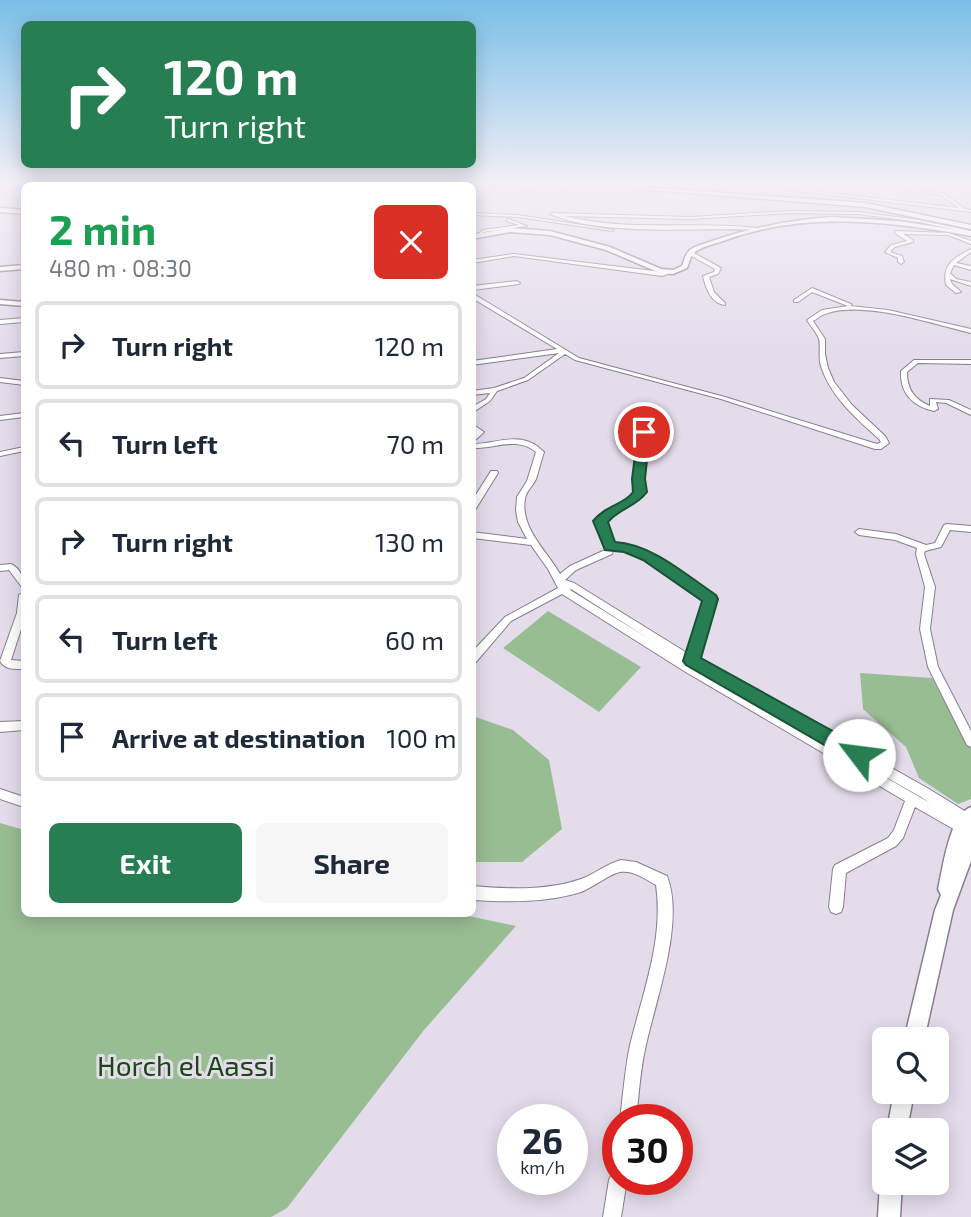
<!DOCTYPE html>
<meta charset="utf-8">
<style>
body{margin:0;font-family:"Exo 2",sans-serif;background:#f6f6f7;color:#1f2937;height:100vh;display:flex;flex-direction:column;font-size:26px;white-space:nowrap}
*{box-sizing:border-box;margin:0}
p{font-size:23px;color:#747a83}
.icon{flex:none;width:38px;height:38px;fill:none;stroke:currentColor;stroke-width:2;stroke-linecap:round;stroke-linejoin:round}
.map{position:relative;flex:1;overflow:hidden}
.sheet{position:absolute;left:21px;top:182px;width:455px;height:735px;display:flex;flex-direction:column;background:#fff;border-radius:10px;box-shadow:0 4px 18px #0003}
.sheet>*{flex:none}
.banner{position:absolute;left:21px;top:21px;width:455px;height:147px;border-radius:10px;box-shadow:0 4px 18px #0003;background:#267e52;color:#fff;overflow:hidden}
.controls{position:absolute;left:872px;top:1027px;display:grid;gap:14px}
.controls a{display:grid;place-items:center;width:77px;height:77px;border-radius:10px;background:#fff;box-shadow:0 4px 18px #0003;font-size:35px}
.speed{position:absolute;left:497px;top:1104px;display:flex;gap:14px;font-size:35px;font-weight:700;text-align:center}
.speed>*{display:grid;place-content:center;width:91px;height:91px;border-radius:50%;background:#fff;box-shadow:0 4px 18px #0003;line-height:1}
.speed small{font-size:18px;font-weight:400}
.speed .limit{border:10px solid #d22;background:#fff;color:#111}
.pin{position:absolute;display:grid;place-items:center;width:60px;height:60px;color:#fff;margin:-30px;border:4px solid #fff;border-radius:50%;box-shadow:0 2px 7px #0007}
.me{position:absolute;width:77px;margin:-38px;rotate:300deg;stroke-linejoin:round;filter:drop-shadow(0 0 5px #0008)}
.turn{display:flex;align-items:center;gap:24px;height:147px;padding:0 28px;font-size:32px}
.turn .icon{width:91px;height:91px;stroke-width:2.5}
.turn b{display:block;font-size:49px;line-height:60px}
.round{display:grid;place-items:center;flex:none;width:74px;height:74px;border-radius:10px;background:#f6f6f7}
.summary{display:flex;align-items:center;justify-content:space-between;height:119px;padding:0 28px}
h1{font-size:42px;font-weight:700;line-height:52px;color:#1e9e55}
.primary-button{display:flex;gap:14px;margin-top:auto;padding:14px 28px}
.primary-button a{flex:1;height:80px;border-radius:10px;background:#267e52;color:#fff;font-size:28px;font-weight:700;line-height:80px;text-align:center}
.primary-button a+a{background:#f6f6f7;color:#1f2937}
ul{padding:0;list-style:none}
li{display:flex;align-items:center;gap:21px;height:88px;margin:0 14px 10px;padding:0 14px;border:4px solid #e0e1e3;border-radius:10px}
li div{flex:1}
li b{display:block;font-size:26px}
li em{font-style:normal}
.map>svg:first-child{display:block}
.green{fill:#99bd93}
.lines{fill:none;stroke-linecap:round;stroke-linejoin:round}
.minor-casing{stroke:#867e8c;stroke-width:2}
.tertiary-casing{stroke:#867e8c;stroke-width:3}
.secondary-casing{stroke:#867e8c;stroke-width:3}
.minor{fill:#fff;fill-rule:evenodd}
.tertiary{fill:#fff;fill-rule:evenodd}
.secondary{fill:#fff;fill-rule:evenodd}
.route{fill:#267e52;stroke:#195235;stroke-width:2}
.labels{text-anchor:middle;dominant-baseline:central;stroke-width:6;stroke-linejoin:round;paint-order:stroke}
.near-park-label{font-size:28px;fill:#194912;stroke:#e4dceb}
</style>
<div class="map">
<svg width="971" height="1217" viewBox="0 0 971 1217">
<rect width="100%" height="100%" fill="#e4dceb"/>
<!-- green -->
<path class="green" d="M548,611L641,667L599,712L503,648Z
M860,673L932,678L971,749V799L958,804L919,778L906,747L863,709Z
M473,716L513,730L549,760L562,829L522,862H473Z
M0,823L24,830V914H459L516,926L424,1030L287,1208L271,1217H0Z"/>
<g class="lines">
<defs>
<path id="minor" d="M43,185H49L50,186H43Z
M82,185H88L89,186H82Z
M138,185H143L144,186H138Z
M492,185L556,191L567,187H586L593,185L587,189H567L556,193L493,187L491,186Z
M750,185H762L959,208L941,195L904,191L906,190L943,193L965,209L971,210V212Z
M790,211L858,212L919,220L971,231V233L919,222L858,214L790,213L690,219L564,216C627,232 692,221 757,228L755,230C694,227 604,237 550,214L552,213L690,217Z
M472,213L518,215L614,230L612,231L518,217L472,215Z
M508,219L527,226L484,232L479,236L477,235L483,230L519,225L506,221Z
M895,231L949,233L971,241V244L948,235L903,234L913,240V242L895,247L890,252L902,256L904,262L901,264L898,262V258L885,252L891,245L907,241L895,233Z
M971,249V252L956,263L971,266V270L954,265L950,273L956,279L971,282V286L950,279L952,284L961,292L956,293L946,285C942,265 953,258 971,249Z
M688,252H692L721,268L718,274L709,277L714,292L725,303V305C711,303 706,289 703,276L714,272L715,269L688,254Z
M514,254L662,272L670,270L673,272L662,276L514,256L472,263V260Z
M517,281L520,283L519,284L472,290V286Z
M812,288L851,304L852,305L850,306L888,310L971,329V333C932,324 867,301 828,313C823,314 818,318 813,321L825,339V354L828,368L834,382L852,405L885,436L889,443L881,449H875L721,399L575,360L565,354L528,380L497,391L490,401L472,413V407L486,399L490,393L472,395V391L494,388L524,378L559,353L472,365V361L557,349L472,298V293L579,358L725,397L877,444L881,442L879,439C857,419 830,396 821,366C818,357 821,346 819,339C817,333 810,325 807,320L822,310L848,306L812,292L798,302H794V300Z
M24,318V322L0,324V320Z
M24,352V356L0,358V354Z
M914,360H971V364L918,363L907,372C907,389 914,399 930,406V399L949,400L971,410V415L946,403L936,402L938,409L934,411C913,406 900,394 901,371Z
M0,378L24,381V385L0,382Z
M24,413V417L0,420V416Z
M472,424L484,432L472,443V436L476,432L472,430Z
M641,430H647L648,432L642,479L644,492C634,506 616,508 604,521L613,544C651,549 685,573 713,597L715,599L696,658L929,789L971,815V839L915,807L903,838L896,846L846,873L843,907L841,912L836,914L831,912L829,907L833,869L835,865L888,838L894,830L905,801L684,671L562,594L511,621L476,662L472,663V652L505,617L558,588L548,569L531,545L472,538V532L527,539L518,522L516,510L517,497L527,481L536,452C517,436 495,449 472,448V444C500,444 521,429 544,452C541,461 539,470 536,479C533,486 526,491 525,499C520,528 547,551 560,574L570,566L605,550L606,546L596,521C607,507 624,505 636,492L634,479ZM614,549C647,554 680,578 705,600L687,653L574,583L565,580L576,570L612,554ZM571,589L649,639L570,590ZM796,726L921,797L930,803Z
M24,447V451L0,456V452Z
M491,471H497L498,473L475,510H472V501Z
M947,524L971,526V532L950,530L941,547L925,551L924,554L935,587L930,629L938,667L971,731V747L967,745L928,667L920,629L925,587L916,554L917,548L895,540L859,535L855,532L859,529L896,534L926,545L935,543L944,525Z
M11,564C20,568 24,578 24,587L21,586L9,570L0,571V565Z
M24,592V620L11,660L24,661V669C15,669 5,670 0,661L17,613L19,595Z
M0,722L24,721V730L0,732Z
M0,789L24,797V807L0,799Z
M621,860L636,862L667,876C685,922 656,999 646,1045C640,1070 639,1095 636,1120H620C623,1095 625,1069 630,1045C643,992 664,939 656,885C645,879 633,870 620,872C609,874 594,887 581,892C546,903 509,902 472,900V886C509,889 547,891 581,879C595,874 606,864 621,860Z
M618,1172V1180H627L621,1217H603L609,1180L612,1174Z"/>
<path id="tertiary" d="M0,208L24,210V214L0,212Z
M832,217L898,221L971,232V236C888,221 804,211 723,241C715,244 699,247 693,254C690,257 689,264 687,268L673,274L660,273L606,250L550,235L510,232L472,239V235L510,228L550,231L610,247L661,269L673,270L682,266C684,261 685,255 689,251C693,246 702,245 709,242C749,228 789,220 832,217Z
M24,265V269L0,271V267Z
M0,300L24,302V306L0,304Z
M971,807V826L968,833L971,832V861L953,910L924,1040H904L935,910L941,895L938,889C943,868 949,815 971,807Z
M894,1092H914L907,1130H887Z
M883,1175L884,1183H902L900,1217H878L880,1183Z"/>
<path id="secondary" d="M588,185H615L865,203L971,225V229L865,207Z"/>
</defs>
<!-- minor casing -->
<use href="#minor" class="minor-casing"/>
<!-- tertiary casing -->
<use href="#tertiary" class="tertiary-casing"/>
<!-- secondary casing -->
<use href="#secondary" class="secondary-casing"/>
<!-- minor -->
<use href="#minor" class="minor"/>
<!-- tertiary -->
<use href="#tertiary" class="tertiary"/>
<!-- secondary -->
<use href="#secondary" class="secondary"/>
</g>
<!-- sky -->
<linearGradient id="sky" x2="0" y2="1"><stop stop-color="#79bfe8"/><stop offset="0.52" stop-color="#f3eff6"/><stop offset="1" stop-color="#f3eff6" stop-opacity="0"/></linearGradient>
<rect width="971" height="355" fill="url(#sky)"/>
<!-- route -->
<path class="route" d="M644,428L650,432L645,479L647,492C636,507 620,508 608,522L615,542C652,544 686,575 716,595L718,599L701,658L865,749L868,755L865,761H852L686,665L683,661L702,601L643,560L624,552L605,550L593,521C607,504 624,505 633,492L632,479L638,432Z"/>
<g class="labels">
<!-- near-park labels -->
<g class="near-park-label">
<text x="186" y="1065">Horch el Aassi</text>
</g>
</g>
</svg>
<div class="controls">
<a><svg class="icon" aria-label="search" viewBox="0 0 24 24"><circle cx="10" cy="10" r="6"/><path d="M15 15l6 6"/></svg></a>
<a><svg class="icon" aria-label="layers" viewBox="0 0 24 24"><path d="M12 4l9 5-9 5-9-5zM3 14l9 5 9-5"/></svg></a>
</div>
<div class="speed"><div>26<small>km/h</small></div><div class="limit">30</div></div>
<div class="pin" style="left:644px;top:432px;background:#d93025"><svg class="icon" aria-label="arrive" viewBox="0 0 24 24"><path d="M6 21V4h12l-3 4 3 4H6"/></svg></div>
<svg class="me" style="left:859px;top:755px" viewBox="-20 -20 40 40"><circle r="19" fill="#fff"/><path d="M0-13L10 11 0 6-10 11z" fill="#267e52"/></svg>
<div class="banner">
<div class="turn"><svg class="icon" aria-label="right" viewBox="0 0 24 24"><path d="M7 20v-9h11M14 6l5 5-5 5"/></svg><div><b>120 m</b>Turn right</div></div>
</div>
<section class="sheet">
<div class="summary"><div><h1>2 min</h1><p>480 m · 08:30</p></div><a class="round" style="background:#d93025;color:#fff"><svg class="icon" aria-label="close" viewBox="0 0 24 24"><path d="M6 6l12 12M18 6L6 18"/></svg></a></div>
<ul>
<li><svg class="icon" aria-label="right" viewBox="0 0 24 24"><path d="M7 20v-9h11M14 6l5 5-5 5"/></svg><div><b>Turn right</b></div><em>120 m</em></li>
<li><svg class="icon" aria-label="left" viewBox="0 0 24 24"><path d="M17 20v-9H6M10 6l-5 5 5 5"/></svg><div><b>Turn left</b></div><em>70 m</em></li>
<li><svg class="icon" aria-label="right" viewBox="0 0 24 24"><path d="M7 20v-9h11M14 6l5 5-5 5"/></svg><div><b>Turn right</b></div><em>130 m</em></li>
<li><svg class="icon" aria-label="left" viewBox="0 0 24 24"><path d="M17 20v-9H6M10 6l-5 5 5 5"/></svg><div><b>Turn left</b></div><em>60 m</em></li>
<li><svg class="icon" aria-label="arrive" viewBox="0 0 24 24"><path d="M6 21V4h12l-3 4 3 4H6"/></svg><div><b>Arrive at destination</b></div><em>100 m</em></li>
</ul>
<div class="primary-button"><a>Exit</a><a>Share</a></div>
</section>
</div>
